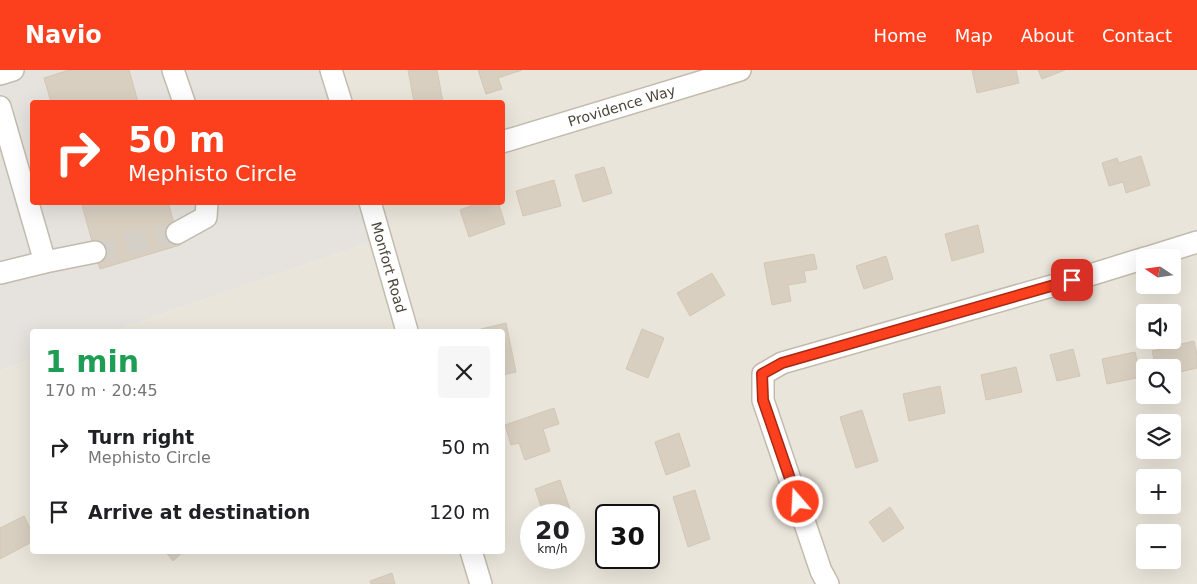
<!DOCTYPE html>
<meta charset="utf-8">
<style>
body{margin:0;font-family:"DejaVu Sans",sans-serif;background:#f6f6f6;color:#202124;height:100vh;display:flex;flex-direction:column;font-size:19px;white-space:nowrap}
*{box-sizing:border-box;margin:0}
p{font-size:16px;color:#757577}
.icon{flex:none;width:28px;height:28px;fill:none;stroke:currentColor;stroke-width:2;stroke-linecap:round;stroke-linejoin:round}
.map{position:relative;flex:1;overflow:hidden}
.sheet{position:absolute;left:30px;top:259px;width:475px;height:225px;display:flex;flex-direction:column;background:#fff;border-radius:5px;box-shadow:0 5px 20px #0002}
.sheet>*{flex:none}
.top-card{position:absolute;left:30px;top:30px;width:475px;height:105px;border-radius:5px;box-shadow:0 5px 20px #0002;background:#fc3f1d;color:#fff;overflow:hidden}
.needle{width:32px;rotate:283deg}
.tools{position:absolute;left:1136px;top:179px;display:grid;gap:10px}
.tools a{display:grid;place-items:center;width:45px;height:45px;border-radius:5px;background:#fff;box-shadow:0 5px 20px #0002;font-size:25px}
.speed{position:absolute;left:520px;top:434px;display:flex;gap:10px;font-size:25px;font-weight:700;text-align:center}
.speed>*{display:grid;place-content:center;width:65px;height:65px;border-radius:50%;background:#fff;box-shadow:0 5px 20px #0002;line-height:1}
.speed small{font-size:12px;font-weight:400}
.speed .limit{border:2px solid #111;border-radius:8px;background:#fff;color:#111}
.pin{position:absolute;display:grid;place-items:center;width:42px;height:42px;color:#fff;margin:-21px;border-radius:10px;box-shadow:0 2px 8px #0006}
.me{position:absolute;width:55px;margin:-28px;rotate:341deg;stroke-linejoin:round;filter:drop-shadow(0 0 4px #0008)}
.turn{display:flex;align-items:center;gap:18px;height:105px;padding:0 15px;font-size:22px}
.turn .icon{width:65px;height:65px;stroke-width:2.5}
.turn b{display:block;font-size:35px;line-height:42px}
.round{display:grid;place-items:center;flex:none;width:52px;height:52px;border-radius:5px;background:#f6f6f6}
.head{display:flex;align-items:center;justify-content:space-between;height:85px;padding:0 15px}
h1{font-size:30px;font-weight:700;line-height:38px;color:#1e9e55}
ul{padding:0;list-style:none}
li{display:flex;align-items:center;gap:15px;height:65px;padding:0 15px}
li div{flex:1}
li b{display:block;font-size:19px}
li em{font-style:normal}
header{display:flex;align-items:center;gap:30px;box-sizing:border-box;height:70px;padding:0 25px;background:#fc3f1d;color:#fff}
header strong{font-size:24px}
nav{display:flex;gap:28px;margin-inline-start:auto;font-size:18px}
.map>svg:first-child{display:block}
.residential{fill:#eae5da;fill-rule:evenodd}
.industrial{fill:#e6e2dd}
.building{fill:#d8cfc1;stroke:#d3c7b4}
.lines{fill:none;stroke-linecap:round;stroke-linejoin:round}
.minor-tunnel{stroke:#d4d0c8;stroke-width:21;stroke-dasharray:21 11;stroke-linecap:butt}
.minor-casing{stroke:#c2bbae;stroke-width:24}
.minor{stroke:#fff;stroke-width:21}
.route-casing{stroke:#a42913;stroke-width:12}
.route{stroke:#fc3f1d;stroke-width:9}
.labels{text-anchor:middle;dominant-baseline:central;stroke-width:4.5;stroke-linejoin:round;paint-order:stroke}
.street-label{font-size:14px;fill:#4b4439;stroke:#fff}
</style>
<header>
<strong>Navio</strong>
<nav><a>Home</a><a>Map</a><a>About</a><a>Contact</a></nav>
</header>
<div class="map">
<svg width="1197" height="514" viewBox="0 0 1197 514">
<rect width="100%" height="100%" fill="#f6f3ec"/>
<!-- residential -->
<path class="residential" d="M341,0H1197V514H0V301L32,289V481H502V261H113L391,165L382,133L502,132V32H351ZM1145,188H1172V215H1145ZM1145,242H1172V270H1145ZM1145,298H1172V325H1145ZM1145,352H1172V380H1145ZM1145,408H1172V435H1145ZM531,445H574V488H531ZM606,445H649V488H606ZM1145,462H1172V490H1145Z"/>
<!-- industrial -->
<path class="industrial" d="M0,0H341L351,32H32V132L382,133L391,165L113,261H32V289L0,301Z"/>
<!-- building -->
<path class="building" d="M69,0H129L138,32H51L44,8Z
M408,0H437L443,32H414Z
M478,0H522L498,8L502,19L486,24Z
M972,0H1016L1019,13L977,23Z
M1038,0H1065L1042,9Z
M1141,86L1150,115L1126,123L1123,112L1109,116L1102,93L1117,88L1119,93Z
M604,97L612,123L583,132L575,105Z
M554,110L561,136L523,146L516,121Z
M81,132H168L180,175L100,199Z
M481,132H498L505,154L469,167L460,140Z
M978,155L984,182L952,191L945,164Z
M814,184L817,199L804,201L806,212L788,215L791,231L772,235L764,193Z
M886,186L893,209L864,219L856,196Z
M712,203L725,225L690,246L677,223Z
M506,253L516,302L502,305V261H481V259Z
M642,259L664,268L648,308L626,299Z
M1194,271L1197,285V298L1172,304V298H1156L1152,281Z
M1073,279L1080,306L1057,311L1050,285Z
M1135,282L1141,307L1107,314L1102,289Z
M1016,297L1022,322L986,330L981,305Z
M940,316L945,343L909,351L903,324Z
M554,338L559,354L543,359L550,381L525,390L519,373L511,375L505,355Z
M862,340L878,391L856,398L840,347Z
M679,363L690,396L666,405L655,372Z
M560,410L572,445H544L535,419Z
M695,420L710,469L688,477L673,427Z
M890,437L904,458L883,472L869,452Z
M24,446L32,462V472L0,489V458Z
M165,481H184L173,491Z
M392,503L395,514H371L370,511Z"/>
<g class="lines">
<!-- minor-tunnel -->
<path class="minor-tunnel" d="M95,182L177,163"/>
<defs>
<g id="minor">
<path d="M173,0L184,32"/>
<path d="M331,0L341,32"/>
<path d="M0,4L13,0"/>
<path d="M0,37L45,192"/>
<path id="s1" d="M502,72L740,0"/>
<path id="s2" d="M370,132L407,261"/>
<path d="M177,163L206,147L207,132"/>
<path d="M1146,188L1197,172"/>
<path d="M0,203L45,192L95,182"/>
<path d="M471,481L481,514"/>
<path d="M828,514L821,501L763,330V304L782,293L1090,205L1145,188"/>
</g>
</defs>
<!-- minor casing -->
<use href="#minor" class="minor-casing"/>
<!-- minor -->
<use href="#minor" class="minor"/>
</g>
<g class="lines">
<defs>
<path id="route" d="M798,432L763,330L762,304L782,293L1072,210"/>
</defs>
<!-- route casing -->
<use href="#route" class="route-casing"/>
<!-- route -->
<use href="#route" class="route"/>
</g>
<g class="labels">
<!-- street labels -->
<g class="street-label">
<text stroke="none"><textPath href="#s1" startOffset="125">Providence Way</textPath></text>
<text stroke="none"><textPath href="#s2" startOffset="68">Monfort Road</textPath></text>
</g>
</g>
</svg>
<div class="tools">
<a><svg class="needle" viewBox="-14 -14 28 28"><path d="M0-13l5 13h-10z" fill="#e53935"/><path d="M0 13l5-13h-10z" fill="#757577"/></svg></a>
<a><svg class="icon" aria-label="sound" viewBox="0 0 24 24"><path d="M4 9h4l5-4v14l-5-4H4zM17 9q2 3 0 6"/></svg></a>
<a><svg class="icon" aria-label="search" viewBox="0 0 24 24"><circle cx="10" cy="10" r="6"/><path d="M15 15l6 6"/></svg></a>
<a><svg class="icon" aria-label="layers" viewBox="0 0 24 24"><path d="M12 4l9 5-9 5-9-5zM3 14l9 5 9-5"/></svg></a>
<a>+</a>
<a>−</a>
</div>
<div class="speed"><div>20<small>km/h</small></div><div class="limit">30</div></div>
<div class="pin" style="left:1072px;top:210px;background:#d93025"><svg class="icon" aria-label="arrive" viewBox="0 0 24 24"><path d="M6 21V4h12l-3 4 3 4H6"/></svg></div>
<svg class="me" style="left:798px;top:432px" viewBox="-20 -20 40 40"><circle r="17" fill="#fc3f1d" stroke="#fff" stroke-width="3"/><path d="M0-11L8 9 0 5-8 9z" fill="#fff"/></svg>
<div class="top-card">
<div class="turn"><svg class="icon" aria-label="right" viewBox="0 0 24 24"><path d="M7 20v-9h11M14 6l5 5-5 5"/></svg><div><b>50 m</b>Mephisto Circle</div></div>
</div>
<section class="sheet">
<div class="head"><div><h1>1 min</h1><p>170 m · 20:45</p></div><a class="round"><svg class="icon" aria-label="close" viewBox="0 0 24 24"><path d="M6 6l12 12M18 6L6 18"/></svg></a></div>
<ul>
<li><svg class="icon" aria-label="right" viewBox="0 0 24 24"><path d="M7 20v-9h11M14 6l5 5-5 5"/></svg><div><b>Turn right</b><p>Mephisto Circle</p></div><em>50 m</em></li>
<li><svg class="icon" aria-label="arrive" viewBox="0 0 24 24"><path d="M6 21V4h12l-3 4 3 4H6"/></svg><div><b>Arrive at destination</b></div><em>120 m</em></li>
</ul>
</section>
</div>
